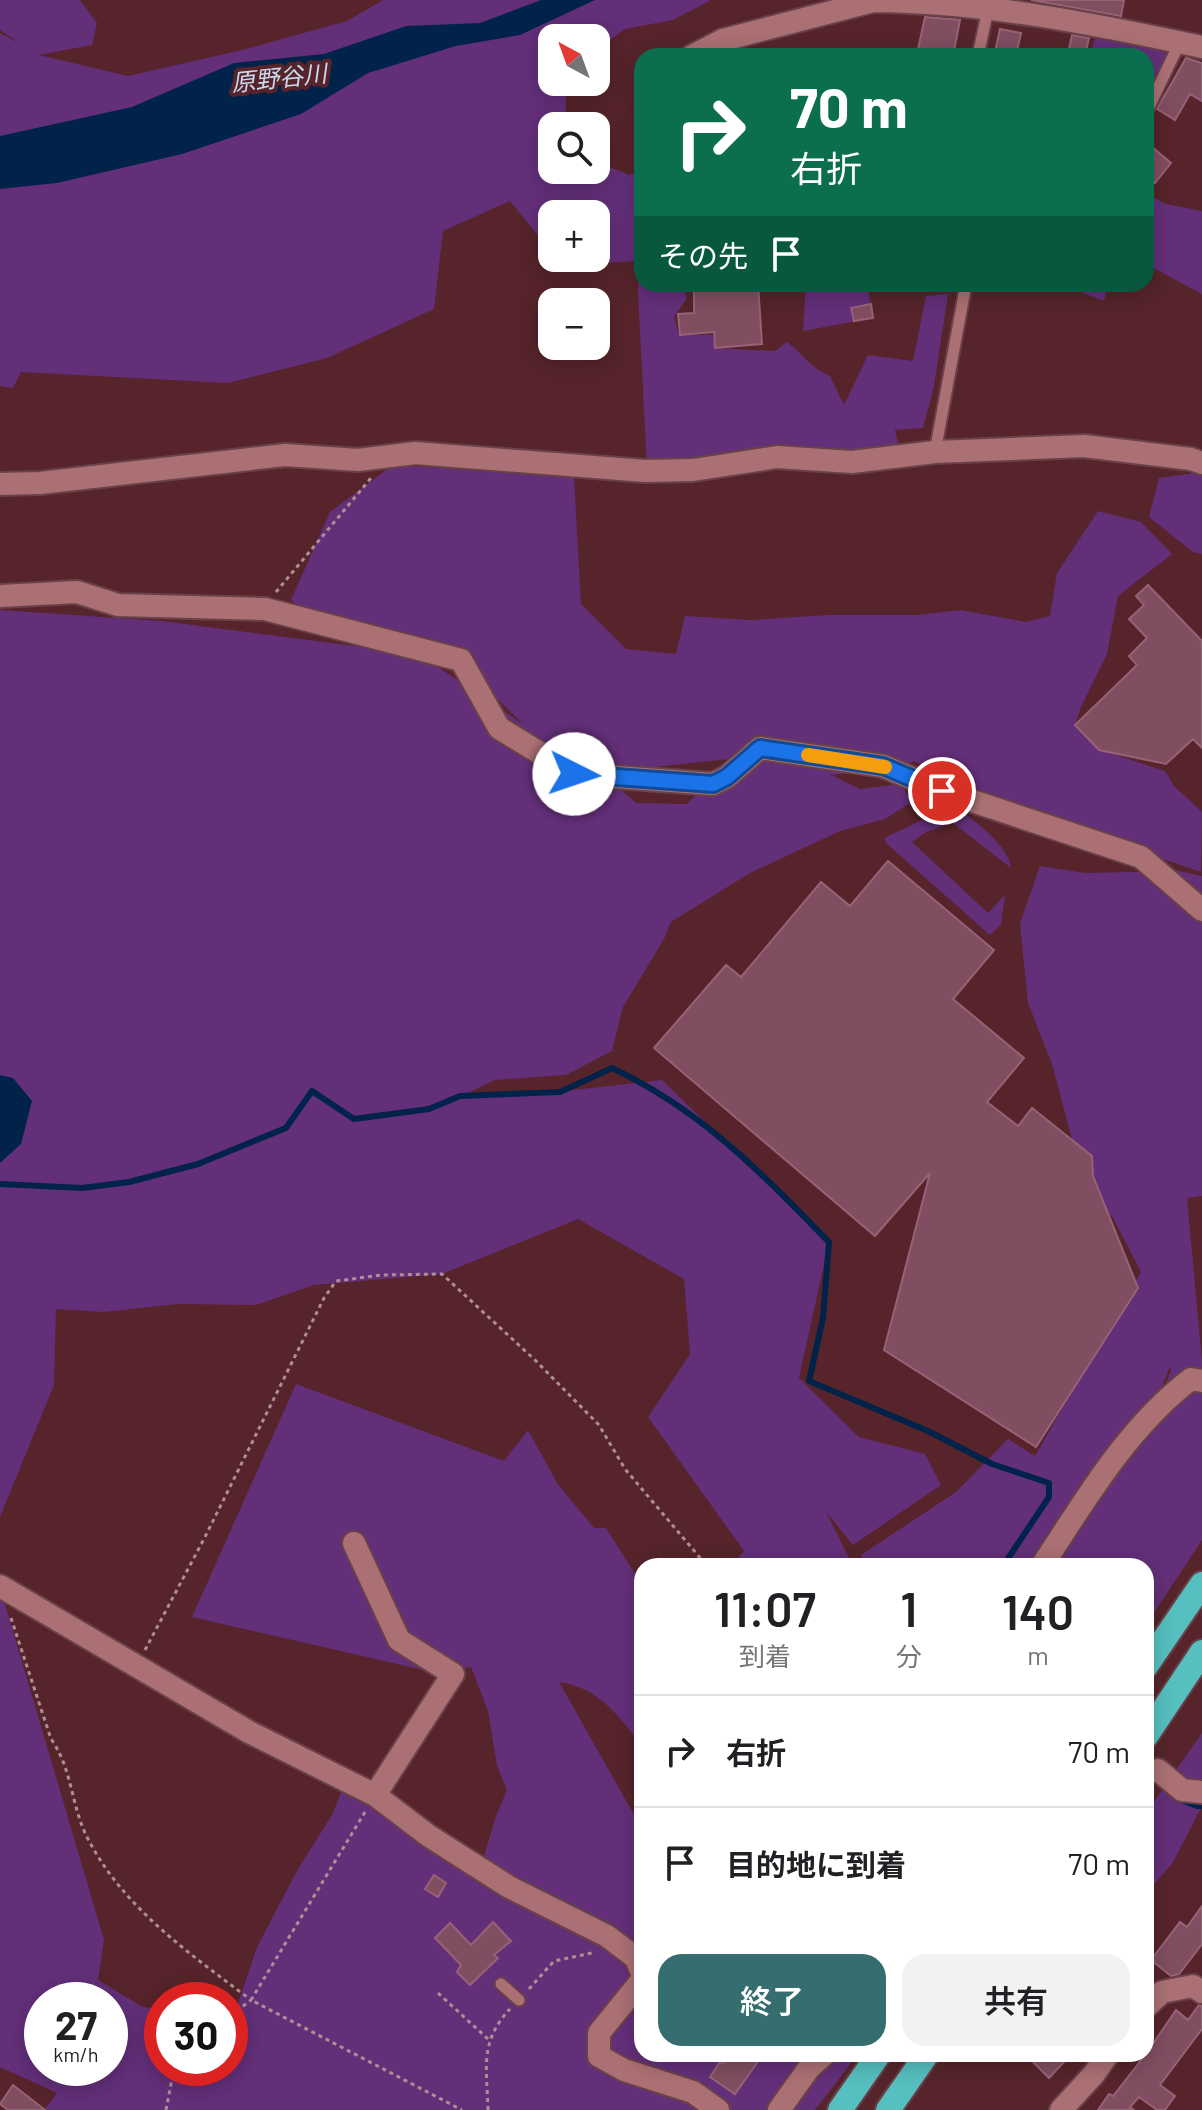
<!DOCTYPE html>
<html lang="ja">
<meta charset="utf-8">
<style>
body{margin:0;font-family:Barlow,"Noto Sans JP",sans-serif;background:#f2f2f2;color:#202124;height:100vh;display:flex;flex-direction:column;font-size:30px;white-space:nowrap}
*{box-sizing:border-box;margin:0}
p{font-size:26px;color:#757577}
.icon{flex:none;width:44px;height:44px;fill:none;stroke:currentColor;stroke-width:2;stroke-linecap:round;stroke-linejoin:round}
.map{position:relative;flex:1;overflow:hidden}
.details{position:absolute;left:634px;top:1558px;width:520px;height:504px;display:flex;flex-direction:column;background:#fff;border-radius:24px;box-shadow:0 4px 20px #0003}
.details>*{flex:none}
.guide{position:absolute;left:634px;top:48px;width:520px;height:244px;border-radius:24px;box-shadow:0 4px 20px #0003;background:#0b6e4f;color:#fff;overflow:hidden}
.needle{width:52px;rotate:319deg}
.fabs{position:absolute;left:538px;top:24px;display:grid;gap:16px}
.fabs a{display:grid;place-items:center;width:72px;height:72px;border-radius:16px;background:#fff;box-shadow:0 4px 20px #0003;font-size:40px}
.speed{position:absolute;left:24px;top:1982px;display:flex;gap:16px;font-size:40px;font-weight:700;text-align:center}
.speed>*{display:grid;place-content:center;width:104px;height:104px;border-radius:50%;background:#fff;box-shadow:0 4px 20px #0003;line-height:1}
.speed small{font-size:20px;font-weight:400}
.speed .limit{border:12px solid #d22;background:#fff;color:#111}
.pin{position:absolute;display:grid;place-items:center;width:68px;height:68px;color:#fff;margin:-34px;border:4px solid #fff;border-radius:50%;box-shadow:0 2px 8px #0007}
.me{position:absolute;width:88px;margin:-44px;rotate:94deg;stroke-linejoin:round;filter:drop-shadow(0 0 6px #0008)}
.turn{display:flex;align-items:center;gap:28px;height:168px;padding:0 24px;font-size:36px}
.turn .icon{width:104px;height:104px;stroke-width:2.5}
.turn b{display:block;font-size:56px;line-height:68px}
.then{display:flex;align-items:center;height:76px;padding:0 24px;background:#0003;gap:16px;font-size:30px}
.eta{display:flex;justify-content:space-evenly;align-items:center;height:136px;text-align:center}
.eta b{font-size:48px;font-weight:600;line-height:56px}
.cta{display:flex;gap:16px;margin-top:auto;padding:16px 24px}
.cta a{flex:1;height:92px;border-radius:24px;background:#366e70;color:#fff;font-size:32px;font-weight:600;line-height:92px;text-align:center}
.cta a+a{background:#f2f2f2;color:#202124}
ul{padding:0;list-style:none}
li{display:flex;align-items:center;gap:24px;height:112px;padding:0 24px;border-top:2px solid #e0e0e0}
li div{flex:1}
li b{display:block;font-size:30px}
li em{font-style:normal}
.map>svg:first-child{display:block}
.green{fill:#632f79;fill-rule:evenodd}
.water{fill:#022349}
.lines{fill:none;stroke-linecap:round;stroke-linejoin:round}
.stream{stroke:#022349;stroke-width:6}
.building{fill:#814d61;stroke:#976276;stroke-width:2}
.service-casing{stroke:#694148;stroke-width:15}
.minor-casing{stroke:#694148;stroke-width:26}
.motorway-casing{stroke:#694148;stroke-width:28}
.path{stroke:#ae8f93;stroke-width:3;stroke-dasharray:4 4;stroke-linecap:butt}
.service{stroke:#ab7074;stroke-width:11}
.minor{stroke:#ab7074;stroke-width:22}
.motorway{stroke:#56bfbf;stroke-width:24}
.route-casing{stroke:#114b97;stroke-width:20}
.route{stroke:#1a73e8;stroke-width:14}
.slow{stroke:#f59e0b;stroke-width:14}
.labels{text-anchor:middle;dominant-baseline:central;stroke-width:8;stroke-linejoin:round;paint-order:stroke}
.water-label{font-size:24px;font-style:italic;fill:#cbdbef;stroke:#56242a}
</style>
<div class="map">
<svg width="1202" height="2110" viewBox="0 0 1202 2110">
<rect width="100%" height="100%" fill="#56242a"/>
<!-- green -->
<path class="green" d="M0,0H80L97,23L92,45L39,55L128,76L242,50L347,21L383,0H711L673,20L625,29L596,50V38H552V82H567L565,126H552V170H596V161L629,175L642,170V284H681L687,298L674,317L679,335H712L716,348L775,351L787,342C804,355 811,368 830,376L844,405L868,355L913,361L926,296L948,294L934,386L923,428L895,430L900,453L647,467L638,293L640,261L561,265L556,258H596V214H552V253L510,201L443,231L434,309L327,358L228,383L21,372L13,388L0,386V33L21,44L0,30Z
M1097,33L1175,51L1146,98V56H1089Z
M1146,194L1166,204L1202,211V294L1146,264Z
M806,284H867L873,318L803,331Z
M1060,284H1108L1104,301Z
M393,465L574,477L581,604L626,649L676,654L685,616L751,620L829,615H918L960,610L1026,622L1050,616L1057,573L1098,511L1141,522L1172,554L1118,596L1107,654L1081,707L1075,725L1104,751L1165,771L1174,786L1202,812L1201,872L1139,851L1095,830L986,801L914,761L903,766L831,775L860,789L900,784L913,801L885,819L840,831L750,873L671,922L664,939L623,1007L612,1051L566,1075L495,1080L462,1096L511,1097L662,1080L829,1242L799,1378L859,1437L925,1454L941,1485L853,1545L826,1512L853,1566H731L744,1551L648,1417L690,1354L684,1279L578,1219L442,1274L314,1285L256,1305L177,1304L103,1312L56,1309L54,1385L0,1517V610L162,621L394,651L312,619L291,600L330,512ZM435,665L455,672L467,669L523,724ZM729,759L687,804L636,803L605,776L598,773Z
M1202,472V554L1193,552L1149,517L1159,478Z
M956,809C974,818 1010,848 1011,868L953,823L926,832L912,842L988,913L1005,895L1001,924L990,935L887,844L884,838L939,812Z
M1040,866L1085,873L1179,871L1202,876V1196L1187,1198L1202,1361V1540L1146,1625V1566H1056L1104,1490L1148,1433L1171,1370L1170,1366L1150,1418L1037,1566H866L861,1555L956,1492L1008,1439L1035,1456L1141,1272L1112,1216L1088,1199L1052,1064L1028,1003L1020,923Z
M296,1384L504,1461L528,1430L557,1483L594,1528H606L642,1585V1745C617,1715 600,1688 559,1682L632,1811L642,1821V2054H716L711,2064L718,2054H787L809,2068L776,2110H44L57,2093L0,2067V1587L104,1940L98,1980L143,2007L162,2009V2068H230V2016L234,2015L257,1947L298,1869L332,1815L342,1790L481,1866L496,1816L507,1790L497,1766L488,1711L471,1667L437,1673L192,1617ZM42,2000H110V2068H42Z
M1202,1733V1806L1172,1864L1146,1893V1813Z
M827,2054H858L815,2110H783Z"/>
<!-- water -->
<path class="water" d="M541,0H595L520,35L456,46L368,73L301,114L182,154L57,183L0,189V136L132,107L234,63L324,54L406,26L480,23Z
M0,1075L13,1078L32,1101L21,1144L0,1163Z"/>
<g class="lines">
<!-- stream -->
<path class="stream" d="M0,1184L82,1188L129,1182L198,1164L286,1128L312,1091L354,1119L429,1109L460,1096L560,1092L612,1068C703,1111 760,1172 829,1242L823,1318L809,1381L928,1431L992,1464L1049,1483V1497L1003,1566
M1179,1799L1197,1806H1202"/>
</g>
<!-- building -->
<path class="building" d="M1031,0H1124L1121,16Z
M925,17L960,20L953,56L918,49Z
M1000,29L1021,33L1016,56H994Z
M1072,35L1089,38L1085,56L1068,54Z
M1186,58L1202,63V101L1190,94L1175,120L1157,109Z
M1146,142L1171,163L1155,183L1146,175Z
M694,284H758L762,344L715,348L714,332L680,335L678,314L694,313Z
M871,304L873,318L854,321L851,308Z
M1148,585L1202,641V748L1193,739L1166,764L1099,750L1075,725L1137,665L1129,656L1147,638L1129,619L1144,605L1136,596Z
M888,861L994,950L953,999L1024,1058L987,1102L1018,1126L1032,1108L1092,1156L1093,1176L1138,1288L1036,1447L884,1350L930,1173L875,1236L654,1048L726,965L741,977L821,882L850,906Z
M434,1875L446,1883L438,1897L425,1889Z
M1202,1906V1944L1179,1974L1171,1976L1151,1960L1180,1922L1187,1927Z
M493,1922L511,1941L494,1955L498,1958L470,1985L457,1972L461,1965L435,1938L450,1923L471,1945Z
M1199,2005L1202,2006V2029L1160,2085L1175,2096L1165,2110H1157L1139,2097L1130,2107L1134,2110H1098L1109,2094L1113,2096L1146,2054L1176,2010L1188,2020Z
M730,2054H751L759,2060L735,2094L710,2077L720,2062L723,2064Z
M1025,2054H1056L1064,2062L1049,2078Z
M13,2085L45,2110H8L0,2104Z"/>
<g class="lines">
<defs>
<path id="service" d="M978,56L988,9
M1146,113L1180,42
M935,452L966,284
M501,1984L519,2000"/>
<path id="minor" d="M875,1C985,2 1095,24 1202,47
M692,56L723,40L877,0
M0,484L40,483L285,455L358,460L415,453L645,471L693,470L777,457L852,462L935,452L1084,446L1191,459L1202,463
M0,596L77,592L118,605L265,609L461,660L499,728L574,774L713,784L727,777L760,748L883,766L942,791L1141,857L1202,910
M354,1543L399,1640L453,1674L375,1795L429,1836L509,1887L607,1936L636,1958L642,1974
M1042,1566C1085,1500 1128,1427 1191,1379L1202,1381
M0,1586L249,1732L375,1795
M1158,1770L1182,1790L1202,1792
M642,1980L599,2033V2056L624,2070L693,2092L718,2110
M1146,2007L1162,1992L1193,1986L1202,1992
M779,2110L809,2068L825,2054
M1061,2110L1094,2074L1108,2054"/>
<path id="motorway" d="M1146,1666L1202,1584
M1146,1736L1202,1652
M840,2110L879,2054
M888,2110L927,2054"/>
</defs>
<!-- service casing -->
<use href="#service" class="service-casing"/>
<!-- minor casing -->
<use href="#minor" class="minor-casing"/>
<!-- motorway casing -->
<use href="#motorway" class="motorway-casing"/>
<!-- path -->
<path class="path" d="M276,592L371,478
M11,1618L51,1739C72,1768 71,1805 87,1837C123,1908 189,1953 251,2000L230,2016
M145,1650L205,1537L324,1298L336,1281L382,1275L442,1274L535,1360L599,1425L625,1469L707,1566
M365,1812L251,2000L462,2110
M529,1989L554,1961L592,1953
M438,1993L488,2039
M166,2110L174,2068
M488,2110C487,2068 479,2042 510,2009"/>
<!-- service -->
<use href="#service" class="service"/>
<!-- minor -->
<use href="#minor" class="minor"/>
<!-- motorway -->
<use href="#motorway" class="motorway"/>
</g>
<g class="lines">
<defs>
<path id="route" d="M574,774L713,784L727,777L760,748L883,766L942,791"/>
</defs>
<!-- route casing -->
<use href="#route" class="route-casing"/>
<!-- route -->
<use href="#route" class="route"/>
<!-- slow -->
<path class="slow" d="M808,755L885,767"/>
</g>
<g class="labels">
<!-- water labels -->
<g class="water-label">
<text transform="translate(279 77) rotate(-6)">原野谷川</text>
</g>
</g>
</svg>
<div class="fabs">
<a><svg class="needle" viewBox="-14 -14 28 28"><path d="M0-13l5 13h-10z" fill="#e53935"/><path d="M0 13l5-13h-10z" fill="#757577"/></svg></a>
<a><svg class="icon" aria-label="search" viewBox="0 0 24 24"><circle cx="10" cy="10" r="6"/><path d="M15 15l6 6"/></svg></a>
<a>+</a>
<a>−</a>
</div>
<div class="speed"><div>27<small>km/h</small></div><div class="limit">30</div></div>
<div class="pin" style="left:942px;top:791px;background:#d93025"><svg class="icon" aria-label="arrive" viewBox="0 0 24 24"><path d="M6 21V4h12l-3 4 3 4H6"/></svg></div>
<svg class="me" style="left:574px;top:774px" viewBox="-20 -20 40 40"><circle r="19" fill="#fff"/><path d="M0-13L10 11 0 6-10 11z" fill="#1a73e8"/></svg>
<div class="guide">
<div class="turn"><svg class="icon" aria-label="right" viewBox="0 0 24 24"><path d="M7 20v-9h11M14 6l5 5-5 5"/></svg><div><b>70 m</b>右折</div></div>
<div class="then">その先<svg class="icon" aria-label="arrive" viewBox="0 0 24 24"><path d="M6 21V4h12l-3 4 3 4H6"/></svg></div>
</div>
<section class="details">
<div class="eta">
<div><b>11:07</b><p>到着</p></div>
<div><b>1</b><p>分</p></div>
<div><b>140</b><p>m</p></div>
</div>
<ul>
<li><svg class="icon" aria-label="right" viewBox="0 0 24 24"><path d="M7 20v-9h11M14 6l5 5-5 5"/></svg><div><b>右折</b></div><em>70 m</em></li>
<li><svg class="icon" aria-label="arrive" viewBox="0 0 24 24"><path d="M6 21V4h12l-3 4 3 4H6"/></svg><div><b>目的地に到着</b></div><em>70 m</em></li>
</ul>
<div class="cta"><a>終了</a><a>共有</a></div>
</section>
</div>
